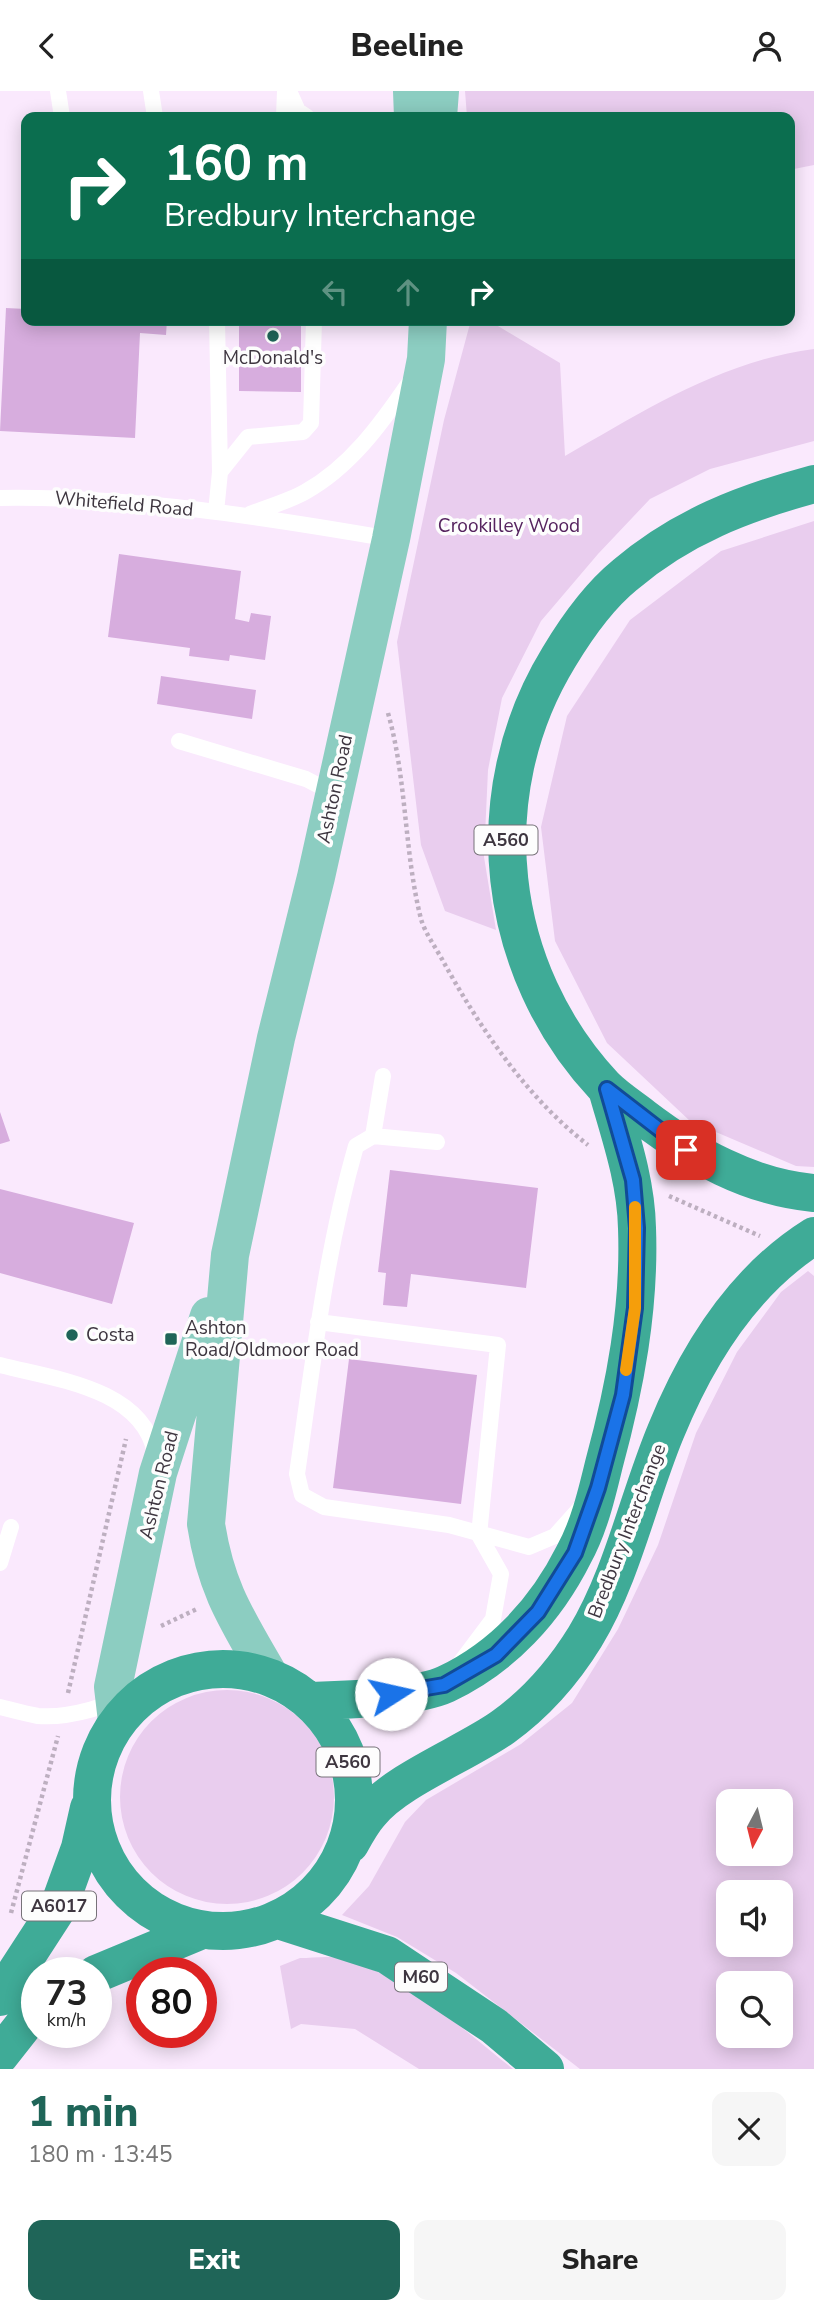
<!DOCTYPE html>
<meta charset="utf-8">
<style>
body{margin:0;font-family:"Nunito Sans",sans-serif;background:#f6f6f6;color:#222;height:100vh;display:flex;flex-direction:column;font-size:26px;white-space:nowrap}
*{box-sizing:border-box;margin:0}
p{font-size:23px;color:#767676}
.icon{flex:none;width:38px;height:38px;fill:none;stroke:currentColor;stroke-width:2;stroke-linecap:round;stroke-linejoin:round}
.map{position:relative;height:1978px;overflow:hidden}
.sheet{display:flex;flex-direction:column;background:#fff;flex:1}
.sheet>*{flex:none}
.top-card{position:absolute;left:21px;top:21px;width:774px;height:214px;border-radius:14px;box-shadow:0 4px 18px #0003;background:#0b6e4f;color:#fff;overflow:hidden}
.needle{width:46px;rotate:187deg}
.fabs{position:absolute;left:716px;top:1698px;display:grid;gap:14px}
.fabs a{display:grid;place-items:center;width:77px;height:77px;border-radius:14px;background:#fff;box-shadow:0 4px 18px #0003;font-size:35px}
.speed{position:absolute;left:21px;top:1866px;display:flex;gap:14px;font-size:35px;font-weight:700;text-align:center}
.speed>*{display:grid;place-content:center;width:91px;height:91px;border-radius:50%;background:#fff;box-shadow:0 4px 18px #0003;line-height:1}
.speed small{font-size:18px;font-weight:400}
.speed .limit{border:10px solid #d22;background:#fff;color:#111}
.pin{position:absolute;display:grid;place-items:center;width:60px;height:60px;color:#fff;margin:-30px;border-radius:14px;box-shadow:0 4px 10px #0006}
.me{position:absolute;width:77px;margin:-38px;rotate:80deg;stroke-linejoin:round;filter:drop-shadow(0 0 5px #0008)}
.turn{display:flex;align-items:center;gap:24px;height:147px;padding:0 28px;font-size:32px}
.turn .icon{width:91px;height:91px;stroke-width:2.5}
.turn b{display:block;font-size:49px;line-height:60px}
.lanes{display:flex;align-items:center;height:66px;padding:0 28px;background:#0003;justify-content:center;gap:35px;direction:ltr}
.lanes .off{opacity:.35}
.round{display:grid;place-items:center;flex:none;width:74px;height:74px;border-radius:14px;background:#f6f6f6}
.overview{display:flex;align-items:center;justify-content:space-between;height:119px;padding:0 28px}
h1{font-size:42px;font-weight:800;line-height:52px;color:#1f6558}
.primary-button{display:flex;gap:14px;margin-top:auto;padding:14px 28px}
.primary-button a{flex:1;height:80px;border-radius:14px;background:#1f6558;color:#fff;font-size:28px;font-weight:800;line-height:80px;text-align:center}
.primary-button a+a{background:#f6f6f6;color:#222}
header{display:flex;justify-content:space-between;align-items:center;height:91px;padding:0 28px;background:#fff;font-size:32px;font-weight:800}
.map>svg:first-child{display:block}
.green{fill:#e9cdee;fill-rule:evenodd}
.building{fill:#d7adde}
.lines{fill:none;stroke-linecap:round;stroke-linejoin:round}
.path{stroke:#bdafc0;stroke-width:4.5;stroke-dasharray:3.5 3.5;stroke-linecap:butt}
.lane{stroke:#fff;stroke-width:16}
.primary{stroke:#8ccdc1;stroke-width:38}
.highway{stroke:#3fab97;stroke-width:38}
.route-casing{stroke:#114b97;stroke-width:18}
.route{stroke:#1a73e8;stroke-width:12}
.slow{stroke:#f59e0b;stroke-width:12}
.poi-dot{fill:#1f6558;stroke:#fdfdfd;stroke-width:2.5}
.labels{text-anchor:middle;dominant-baseline:central;stroke-width:7;stroke-linejoin:round;paint-order:stroke}
.shield{fill:#fdfdfd;stroke:#777279;stroke-width:2}
.shield-label{font-size:18px;font-weight:bold;fill:#3e3640}
.poi-label{font-size:19px;fill:#3e3640;stroke:#fdfdfd;text-anchor:start}
.street-label{font-size:19px;fill:#3e3640;stroke:#fdfdfd}
.park-label{font-size:19px;fill:#56245f;stroke:#fdfdfd}
</style>
<header><svg class="icon" aria-label="back" viewBox="0 0 24 24"><path d="M15 5l-7 7 7 7"/></svg>Beeline<svg class="icon" aria-label="person" viewBox="0 0 24 24"><circle cx="12" cy="8" r="4"/><path d="M4 21q1-7 8-7t8 7"/></svg></header>
<div class="map">
<svg width="814" height="1978" viewBox="0 0 814 1978">
<rect width="100%" height="100%" fill="#fae9fd"/>
<!-- green -->
<path class="green" d="M465,0H814V74L789,79V26H467Z
M471,229H488L560,272L565,365C644,320 721,270 814,258V350L710,378L650,408L598,463L541,530L502,607L488,679L484,766L496,839L445,820L421,754L397,551L444,329Z
M814,430V1076L796,1075L690,1030L607,952L555,850L541,736L567,625L630,529L721,460Z
M808,1180L814,1185V1978H580L456,1882L397,1846L342,1824L369,1795L405,1731L426,1709L521,1653L572,1612L618,1538L658,1454L696,1342L737,1261L781,1201ZM728,1710H780V1762H728ZM728,1801H780V1853H728ZM728,1892H780V1944H728Z
M120 1706a107 107 0 1 1 214 0a107 107 0 1 1-214 0Z
M300,1867C313,1867 330,1864 343,1868C408,1886 461,1937 513,1978H419L355,1938L301,1933L291,1938L280,1875Z"/>
<!-- building -->
<path class="building" d="M6,217L26,218V229H167L166,244L140,242L135,347L0,340Z
M239,229H301V301L239,300Z
M119,463L241,480L235,528L249,531L251,522L271,525L265,569L230,564L229,570L189,565L190,557L108,546Z
M161,585L256,599L252,628L157,613Z
M0,1021L10,1050L0,1053Z
M390,1079L538,1097L526,1197L411,1183L407,1216L383,1214L386,1182L378,1181Z
M0,1098L134,1132L112,1213L0,1182Z
M349,1268L477,1284L461,1413L333,1397Z"/>
<g class="lines">
<!-- path -->
<path class="path" d="M388,622C407,689 404,761 421,828C425,842 436,857 443,870C480,937 527,1007 588,1054
M669,1105L760,1145
M161,1535L197,1518
M68,1602L126,1348
M11,1822L58,1645"/>
<!-- lane -->
<path class="lane" d="M58,0L62,26
M151,0L155,26
M289,0L298,20L307,26
M284,26L285,0
M217,229L220,381
M0,407C131,405 263,426 391,448
M216,421L220,381L248,346L303,341L311,332L314,229
M250,423C268,416 289,410 305,401C350,376 381,333 409,292
M179,650L306,688L335,703
M373,1045L383,985
M437,1051L373,1045L356,1055C325,1163 313,1273 297,1383L302,1404L324,1416L449,1434L529,1456L555,1445L580,1417
M318,1231L498,1254L479,1444L501,1483L493,1528L460,1572
M0,1274C54,1288 142,1297 155,1362
M0,1472L11,1436
M0,1616C12,1619 26,1623 38,1625C76,1628 118,1610 152,1597"/>
<!-- primary -->
<path class="primary" d="M412,0L413,26
M438,26L440,0
M270,1586C238,1530 216,1499 206,1433L230,1164L276,947L316,786L391,448L426,268L428,229
M117,1630L113,1596L158,1382L209,1225"/>
<!-- highway -->
<path class="highway" d="M814,393C744,412 681,436 625,484C598,506 577,536 559,566C475,703 495,879 605,996C616,1007 630,1016 643,1026C693,1064 749,1096 814,1102
M92 1709a131 131 0 1 1 262 0a131 131 0 1 1-262 0Z
M310,1610C344,1609 416,1607 446,1593C503,1566 546,1519 574,1463C589,1436 597,1402 604,1373C625,1296 640,1217 637,1137C636,1089 620,1044 607,998
M350,1753C356,1742 362,1731 370,1722C396,1689 467,1662 503,1636C535,1613 564,1580 585,1546C623,1483 638,1407 666,1340C697,1264 744,1189 814,1145
M278,1829L387,1864L494,1935L545,1978
M96,1883L202,1839
M0,1906L59,1815L80,1757L89,1717
M0,1964L37,1917"/>
</g>
<g class="lines">
<defs>
<path id="route" d="M391,1603L444,1594L496,1564L538,1521L575,1462L598,1397L623,1304L635,1217L637,1137L633,1089L607,998L686,1059"/>
</defs>
<!-- route casing -->
<use href="#route" class="route-casing"/>
<!-- route -->
<use href="#route" class="route"/>
<!-- slow -->
<path class="slow" d="M626,1279L635,1217V1116"/>
</g>
<!-- markers -->
<g class="poi-dot">
<circle cx="273" cy="245" r="7"/>
<circle cx="72" cy="1244" r="7"/>
<rect x="164" y="1241" width="14" height="14" rx="3.5"/>
</g>
<g class="labels">
<!-- shield labels -->
<g class="shield">
<rect x="474.5" y="734.5" width="63" height="29" rx="5"/>
<rect x="316.5" y="1656.5" width="63" height="29" rx="5"/>
<rect x="22" y="1800.5" width="74" height="29" rx="5"/>
<rect x="395" y="1871.5" width="52" height="29" rx="5"/>
</g>
<g class="shield-label">
<text x="506" y="749">A560</text>
<text x="348" y="1671">A560</text>
<text x="59" y="1815">A6017</text>
<text x="421" y="1886">M60</text>
</g>
<!-- poi labels -->
<g class="poi-label">
<text x="273" y="267" text-anchor="middle">McDonald's</text>
<text x="185" y="1237">Ashton<tspan x="185" dy="22">Road/Oldmoor Road</tspan></text>
<text x="86" y="1244">Costa</text>
</g>
<!-- street labels -->
<g class="street-label">
<text transform="translate(124 413) rotate(5)">Whitefield Road</text>
<text transform="translate(335 698) rotate(-78)">Ashton Road</text>
<text transform="translate(159 1394) rotate(-76)">Ashton Road</text>
<text transform="translate(627 1440) rotate(-69)">Bredbury Interchange</text>
</g>
<!-- park labels -->
<g class="park-label">
<text x="509" y="435">Crookilley Wood</text>
</g>
</g>
</svg>
<div class="fabs">
<a><svg class="needle" viewBox="-14 -14 28 28"><path d="M0-13l5 13h-10z" fill="#e53935"/><path d="M0 13l5-13h-10z" fill="#767676"/></svg></a>
<a><svg class="icon" aria-label="sound" viewBox="0 0 24 24"><path d="M4 9h4l5-4v14l-5-4H4zM17 9q2 3 0 6"/></svg></a>
<a><svg class="icon" aria-label="search" viewBox="0 0 24 24"><circle cx="10" cy="10" r="6"/><path d="M15 15l6 6"/></svg></a>
</div>
<div class="speed"><div>73<small>km/h</small></div><div class="limit">80</div></div>
<div class="pin" style="left:686px;top:1059px;background:#d93025"><svg class="icon" aria-label="arrive" viewBox="0 0 24 24"><path d="M6 21V4h12l-3 4 3 4H6"/></svg></div>
<svg class="me" style="left:391px;top:1603px" viewBox="-20 -20 40 40"><circle r="19" fill="#fff"/><path d="M0-13L10 11 0 6-10 11z" fill="#1a73e8"/></svg>
<div class="top-card">
<div class="turn"><svg class="icon" aria-label="right" viewBox="0 0 24 24"><path d="M7 20v-9h11M14 6l5 5-5 5"/></svg><div><b>160 m</b>Bredbury Interchange</div></div>
<div class="lanes"><svg class="icon off" aria-label="left" viewBox="0 0 24 24"><path d="M17 20v-9H6M10 6l-5 5 5 5"/></svg><svg class="icon off" aria-label="ahead" viewBox="0 0 24 24"><path d="M12 20V5M6 11l6-6 6 6"/></svg><svg class="icon" aria-label="right" viewBox="0 0 24 24"><path d="M7 20v-9h11M14 6l5 5-5 5"/></svg></div>
</div>
</div>
<section class="sheet">
<div class="overview"><div><h1>1 min</h1><p>180 m · 13:45</p></div><a class="round"><svg class="icon" aria-label="close" viewBox="0 0 24 24"><path d="M6 6l12 12M18 6L6 18"/></svg></a></div>
<div class="primary-button"><a>Exit</a><a>Share</a></div>
</section>
